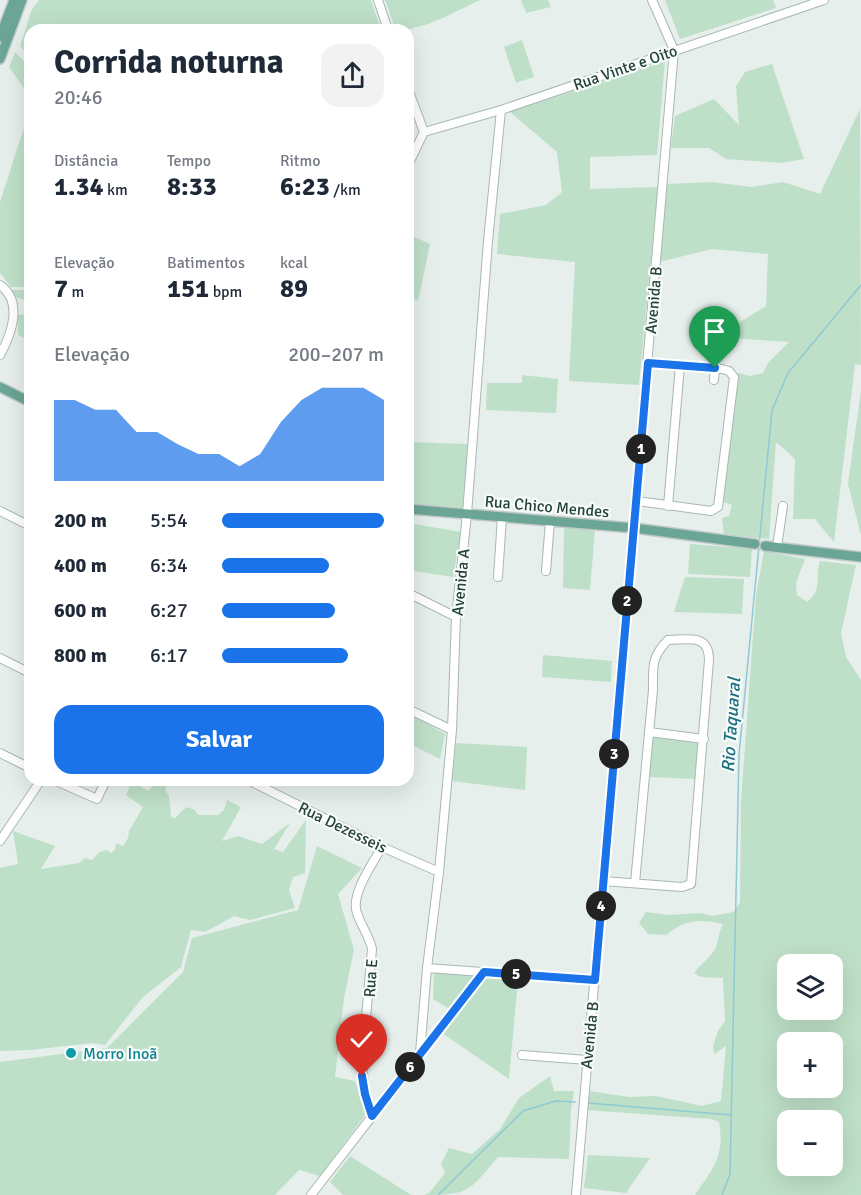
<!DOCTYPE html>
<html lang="pt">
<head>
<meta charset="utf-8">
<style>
  :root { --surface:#fff; --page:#f2f2f3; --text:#1f2937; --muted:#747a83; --accent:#1a73e8 }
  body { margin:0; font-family:Signika,sans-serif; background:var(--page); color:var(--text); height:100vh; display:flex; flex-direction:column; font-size:22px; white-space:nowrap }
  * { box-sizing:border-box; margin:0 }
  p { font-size:20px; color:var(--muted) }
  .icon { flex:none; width:33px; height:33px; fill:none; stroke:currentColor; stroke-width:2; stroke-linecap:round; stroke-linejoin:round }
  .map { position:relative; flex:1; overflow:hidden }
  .drawer { position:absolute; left:24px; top:24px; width:390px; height:762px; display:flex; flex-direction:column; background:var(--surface); border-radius:18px; box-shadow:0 6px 24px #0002 }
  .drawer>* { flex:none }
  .controls { position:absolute; left:777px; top:954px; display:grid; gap:12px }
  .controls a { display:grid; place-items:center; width:66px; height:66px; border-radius:12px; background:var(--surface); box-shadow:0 6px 24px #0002; font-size:30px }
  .pin { position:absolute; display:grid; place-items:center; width:51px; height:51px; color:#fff; margin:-62px -26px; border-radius:50% 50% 50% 0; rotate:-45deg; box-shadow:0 0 6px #0007 }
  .pin .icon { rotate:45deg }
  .km { position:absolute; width:30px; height:30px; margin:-15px; border-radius:50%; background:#222; color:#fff; font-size:16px; line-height:30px; text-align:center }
  .round { display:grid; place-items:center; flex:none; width:63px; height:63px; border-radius:18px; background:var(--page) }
  .summary { display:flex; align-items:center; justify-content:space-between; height:102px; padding:0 30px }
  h1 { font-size:33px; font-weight:700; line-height:45px }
  .stats { display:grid; grid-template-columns:repeat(3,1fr); gap:9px; height:102px; padding:6px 30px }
  .stats div { display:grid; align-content:center }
  .stats b { font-size:26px; font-weight:700 }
  .stats small { font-size:16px; font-weight:400 }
  .stats p { font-size:16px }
  .chart { height:168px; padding:12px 30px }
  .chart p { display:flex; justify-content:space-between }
  .chart svg { width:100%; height:108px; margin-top:6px; fill:var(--accent); opacity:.7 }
  .action { display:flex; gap:12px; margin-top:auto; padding:12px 30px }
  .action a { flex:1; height:69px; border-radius:18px; background:var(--accent); color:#fff; font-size:24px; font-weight:700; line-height:69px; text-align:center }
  ul { padding:0 30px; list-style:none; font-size:20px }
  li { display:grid; grid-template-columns:96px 72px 1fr; align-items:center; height:45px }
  li i { height:15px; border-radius:8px; background:var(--accent) }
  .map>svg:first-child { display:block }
</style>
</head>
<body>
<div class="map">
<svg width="861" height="1195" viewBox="0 0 861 1195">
  <rect width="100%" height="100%" fill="#e6efeb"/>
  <path fill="#bfe0c8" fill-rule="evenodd" d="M39,0H371L381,30H30V57L20,46L32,9Z
    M385,0H480C454,12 425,30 396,30Z
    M521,0H548L551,7L526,13Z
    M665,0H773L776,8L680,39Z
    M522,40L534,77L516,83L504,47Z
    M15,52L30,67V97L9,67Z
    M665,61L657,155L590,157V189L658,187L639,385L569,381L575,262L497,254L500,214L546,205L562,192L557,152L510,112Z
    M772,64L804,159L781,163L726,159L709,148H671L675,116L714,99L739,125L736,86L745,72Z
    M30,109V287H11L0,273V202Z
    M860,109L861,365L855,364L834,542L815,519H793L795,459L776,442L769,539L724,534L722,518L729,516L732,505L723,502L732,381L738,373L750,376L763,373L768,363L789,342L716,337L766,306L768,254L712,249L659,262L666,184L711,182L752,187L783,182L820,194Z
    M408,234L430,244L418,301L408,296Z
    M10,290H30V341L18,335V315L27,314V301L13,296Z
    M522,375L558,379L556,413L486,410L487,383H522Z
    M861,390V535L848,484Z
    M408,442L469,444L463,508L408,504Z
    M408,523L461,532L453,577L408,570Z
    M564,527L595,530L590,590L563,588Z
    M690,544L752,549L750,577L688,574Z
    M764,551L805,559L796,583L797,595L807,602C824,587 814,579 820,561L856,565L841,633L846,657L861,680V1195H695C713,1168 725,1157 719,1122L711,1119L585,1110L590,1091L629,1097L656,1096L702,1106L721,1101L726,1046L714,1054L713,1046L718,1031L725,1021L723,978L701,977L694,973C700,965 708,959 714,951C718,946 718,933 723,924C700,919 686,919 666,935L648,934L639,923L646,912L668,915L700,913L713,916L733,912L740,903L741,801L756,595ZM788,964H832V1010H788ZM788,1042H832V1088H788ZM788,1120H832V1166H788Z
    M685,577L744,579L742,614L674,612Z
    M543,655L612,661L611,682L542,677Z
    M408,713L445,734L440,759L408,743Z
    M652,737L698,743L695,779L649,777Z
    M455,743L527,747L525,790L452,781Z
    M158,780H168L165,791L169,795L171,817L175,818L186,807L195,810L198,815H218L224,810L227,800L241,807L222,841L238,836L262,844L290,823L274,849L283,852L306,820L305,873L293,877L289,890L295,908L250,920L234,916L205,932L191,930L181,967L143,997L105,1045L92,1043L30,1050L0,1051V868L18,864L13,831L55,846L41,869L79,863L85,858L92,860L100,852L107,850L111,853L115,850L116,843L123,846L128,838L129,831L143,807L126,795L130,786L134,783L148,791Z
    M317,846L362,868L338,894L354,950L344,998L335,1077L355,1081L366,1114L320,1176L299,1170L275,1195H0V1062L107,1048L183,972L192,938L298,910Z
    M434,971L479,974L451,1010L433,999Z
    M487,977L518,979L509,1079L442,1033Z
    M550,1076L554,1091H574L571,1110L569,1159L498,1157C469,1191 470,1195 424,1195L429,1193L445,1173L441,1164L449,1148L472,1154L500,1129L519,1098Z
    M588,1155L650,1158L626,1193L584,1188Z
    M350,1156L411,1195H343L330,1182Z"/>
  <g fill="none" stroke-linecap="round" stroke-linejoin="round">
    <path stroke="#8ec9d4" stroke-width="1.5" d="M588,1103L731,1115
      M438,1195L523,1111L556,1101L575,1102
      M722,1195L730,1174L739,755L772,410L788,373L861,285"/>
    <g stroke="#a8b8b2" stroke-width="10">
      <path id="minor" d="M378,0L388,30
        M408,89L424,132L408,165
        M424,132L501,110L824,0
        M0,285C24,302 11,335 0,355
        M714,380L715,368
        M637,501L711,511L718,507L734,377L729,371L722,369L648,363
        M668,506L680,365
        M0,511L30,526
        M777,547L783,506
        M546,571L550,521
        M498,577L502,517
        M408,593L456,617
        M0,658L30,673
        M408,709L452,730
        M649,732L704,739
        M0,753L30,768
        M54,780L97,799L106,780
        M248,780L382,847L439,872
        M0,841L41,780
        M603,881L682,887L691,884L709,660C709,633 688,640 668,640C651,657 653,667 653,690L635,883
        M427,968L595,980
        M420,1053L427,968L439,872L452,730L456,617L467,514L488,241L501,110
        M522,1055L587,1060
        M372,1116L365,1094L362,1063L372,949C369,935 361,926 357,913C350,895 373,863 382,847
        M311,1195L484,972
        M576,1195L674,50L652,0"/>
    </g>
    <g stroke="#c2cac8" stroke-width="12">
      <path id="major" d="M0,37L14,0
        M0,59L22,0
        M0,387L30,402
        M408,509L634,528L755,544
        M765,546L861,557"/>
    </g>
    <use href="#minor" stroke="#fff" stroke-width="8"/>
    <use href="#major" stroke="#6aa596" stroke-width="9"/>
  </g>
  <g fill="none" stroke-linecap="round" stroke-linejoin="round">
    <g stroke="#fff" stroke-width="12">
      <path id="route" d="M362,1076L365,1094L372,1116L484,972L595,980L648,363L715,368"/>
    </g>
    <use href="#route" stroke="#1a73e8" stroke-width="8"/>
  </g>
  <circle fill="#0f9aa8" stroke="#f7fbf9" stroke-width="2" cx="71" cy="1053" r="6"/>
  <g text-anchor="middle" stroke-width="4.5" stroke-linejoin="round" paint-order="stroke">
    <g font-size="16" fill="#24423a" stroke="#f7fbf9">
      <text transform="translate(625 67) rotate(-19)" y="6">Rua Vinte e Oito</text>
      <text transform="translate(653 300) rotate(-85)" y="6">Avenida B</text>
      <text transform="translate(547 506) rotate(5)" y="6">Rua Chico Mendes</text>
      <text transform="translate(460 582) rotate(-84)" y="6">Avenida A</text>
      <text transform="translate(343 827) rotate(26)" y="6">Rua Dezesseis</text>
      <text transform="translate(370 978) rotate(-86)" y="6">Rua E</text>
      <text transform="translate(589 1035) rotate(-84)" y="6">Avenida B</text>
    </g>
    <g font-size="16" fill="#0d838f" stroke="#f7fbf9" text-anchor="start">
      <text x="83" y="1059">Morro Inoã</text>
    </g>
    <g font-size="18" font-style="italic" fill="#1c6f80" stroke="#f7fbf9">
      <text transform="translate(731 725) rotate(-86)" y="6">Rio Taquaral</text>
    </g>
  </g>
</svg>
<div class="controls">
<a><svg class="icon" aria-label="layers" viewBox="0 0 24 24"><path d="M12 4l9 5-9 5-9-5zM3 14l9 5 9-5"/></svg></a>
<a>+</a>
<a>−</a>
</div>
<div class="pin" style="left:715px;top:368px;background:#1e9e55"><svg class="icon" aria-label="arrive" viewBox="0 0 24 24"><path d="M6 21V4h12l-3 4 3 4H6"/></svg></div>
<div class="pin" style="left:362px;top:1076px;background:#d93025"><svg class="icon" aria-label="check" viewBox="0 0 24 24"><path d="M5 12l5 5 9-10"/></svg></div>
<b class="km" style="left:641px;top:449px">1</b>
<b class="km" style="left:627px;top:601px">2</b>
<b class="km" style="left:614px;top:754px">3</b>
<b class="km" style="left:601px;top:906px">4</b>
<b class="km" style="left:516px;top:974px">5</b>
<b class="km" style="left:410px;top:1067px">6</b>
<section class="drawer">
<div class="summary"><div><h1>Corrida noturna</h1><p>20:46</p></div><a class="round"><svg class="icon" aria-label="share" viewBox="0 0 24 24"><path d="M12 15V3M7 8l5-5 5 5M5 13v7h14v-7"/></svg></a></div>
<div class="stats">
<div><p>Distância</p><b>1.34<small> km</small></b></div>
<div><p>Tempo</p><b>8:33</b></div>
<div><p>Ritmo</p><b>6:23<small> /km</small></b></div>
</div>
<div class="stats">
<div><p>Elevação</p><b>7<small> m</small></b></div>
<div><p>Batimentos</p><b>151<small> bpm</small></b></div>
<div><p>kcal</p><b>89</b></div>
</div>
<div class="chart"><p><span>Elevação</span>200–207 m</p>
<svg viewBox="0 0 160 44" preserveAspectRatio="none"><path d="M0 44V11L10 11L20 15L30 15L40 24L50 24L60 29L70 33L80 33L90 38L100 33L110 20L120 11L130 6L140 6L150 6L160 11V44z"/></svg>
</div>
<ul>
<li><b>200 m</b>5:54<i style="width:100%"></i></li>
<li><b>400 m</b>6:34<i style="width:66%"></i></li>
<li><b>600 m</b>6:27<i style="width:70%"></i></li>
<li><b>800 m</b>6:17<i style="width:78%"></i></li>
</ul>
<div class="action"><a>Salvar</a></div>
</section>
</div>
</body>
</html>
